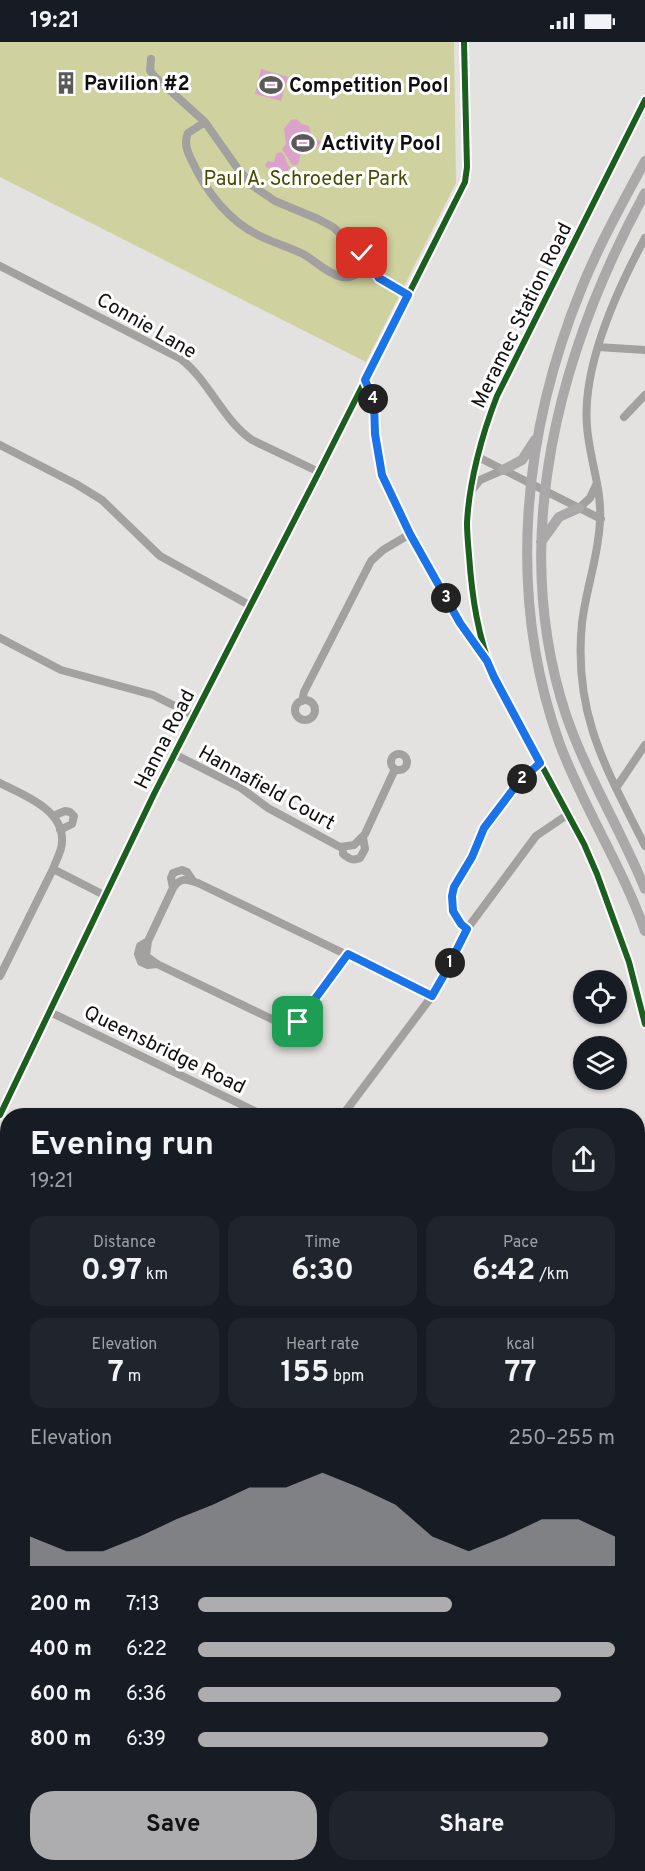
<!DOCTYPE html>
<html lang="en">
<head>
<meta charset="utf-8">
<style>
  :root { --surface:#171b24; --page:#20242c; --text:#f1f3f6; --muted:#9ea1a6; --accent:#adadaf }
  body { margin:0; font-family:Overpass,sans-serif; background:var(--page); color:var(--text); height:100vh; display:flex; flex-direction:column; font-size:22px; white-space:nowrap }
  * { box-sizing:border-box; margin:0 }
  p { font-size:20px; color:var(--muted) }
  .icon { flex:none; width:33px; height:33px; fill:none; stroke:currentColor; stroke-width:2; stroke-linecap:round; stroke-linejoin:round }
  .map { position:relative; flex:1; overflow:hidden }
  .drawer { position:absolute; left:0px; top:1066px; width:645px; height:764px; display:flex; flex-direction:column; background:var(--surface); border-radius:24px 24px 0 0; box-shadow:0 2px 4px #0004 }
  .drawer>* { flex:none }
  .fabs { position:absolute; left:573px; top:928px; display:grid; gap:12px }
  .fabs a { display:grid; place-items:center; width:54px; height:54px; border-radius:50%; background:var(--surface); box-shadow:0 2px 4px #0004; font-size:30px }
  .pin { position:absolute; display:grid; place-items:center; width:51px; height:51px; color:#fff; margin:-26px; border-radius:12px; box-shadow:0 3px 9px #0006 }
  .km { position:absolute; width:30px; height:30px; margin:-15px; border-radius:50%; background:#222; color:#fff; font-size:16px; line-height:30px; text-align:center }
  .round { display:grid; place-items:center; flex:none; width:63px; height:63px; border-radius:24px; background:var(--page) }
  .headline { display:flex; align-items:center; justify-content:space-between; height:102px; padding:0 30px }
  h1 { font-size:33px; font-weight:700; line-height:45px }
  .metrics { display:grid; grid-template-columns:repeat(3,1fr); gap:9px; height:102px; padding:6px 30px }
  .metrics div { display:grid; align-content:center; border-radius:15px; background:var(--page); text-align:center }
  .metrics b { font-size:30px; font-weight:700 }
  .metrics small { font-size:16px; font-weight:400 }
  .metrics p { font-size:16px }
  .chart { height:168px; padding:12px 30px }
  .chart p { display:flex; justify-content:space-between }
  .chart svg { width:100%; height:108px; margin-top:6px; fill:var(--accent); opacity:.7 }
  .button { display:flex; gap:12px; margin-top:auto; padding:12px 30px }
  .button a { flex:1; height:69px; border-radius:24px; background:var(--accent); color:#111; font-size:24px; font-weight:700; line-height:69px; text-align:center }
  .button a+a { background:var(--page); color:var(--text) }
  ul { padding:0 30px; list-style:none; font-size:20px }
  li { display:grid; grid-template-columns:96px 72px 1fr; align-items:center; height:45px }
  li i { height:15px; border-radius:8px; background:var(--accent) }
  .status { display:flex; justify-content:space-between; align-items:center; height:42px; padding:0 30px; background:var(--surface); direction:ltr }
  .status svg { height:16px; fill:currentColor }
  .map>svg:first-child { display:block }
</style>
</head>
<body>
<div class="status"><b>19:21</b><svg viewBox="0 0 49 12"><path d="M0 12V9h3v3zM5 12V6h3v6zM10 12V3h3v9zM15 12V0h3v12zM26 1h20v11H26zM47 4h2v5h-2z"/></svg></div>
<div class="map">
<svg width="645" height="1829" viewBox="0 0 645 1829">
  <rect width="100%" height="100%" fill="#e4e2e0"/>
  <path fill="#cfd19f" d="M0,0H454L456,141L366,320L0,135Z"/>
  <path fill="#daa2ca" d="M261,27L288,35L281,59L255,52Z
    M296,77L302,82L309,84L311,93L321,100L314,108L308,102L301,111L298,122L293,124L282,107L286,102L284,87L291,78Z
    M281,110C287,114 285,122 291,126L288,128L285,135L279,138L274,134V125L267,126L265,123L268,119L274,120L276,112Z"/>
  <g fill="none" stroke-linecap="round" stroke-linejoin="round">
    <path stroke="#daa2ca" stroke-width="2" d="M0,1212H8"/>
    <path stroke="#a2a1a0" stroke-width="8" d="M151,17L150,28L154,34L205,80L238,127L253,144L275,159L318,177L333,185L361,211L379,236L408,253
      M645,58L497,354C482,392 469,440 467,481C467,491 468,502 469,513C472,556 478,595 494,635L584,802L597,832L629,920L645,982
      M205,80L188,91C183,101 188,112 193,121C207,151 230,180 260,194C274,201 289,205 303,212C316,219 327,232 342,235C354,237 362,229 370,223
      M645,196C617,248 582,324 587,384C589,416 602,446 600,478C599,513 586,546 582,581C573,672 606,726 645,804
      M0,224L181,317C210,340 222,377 252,398L319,430
      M598,305L645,308
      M365,338C381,366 372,401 382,432C387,446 395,459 401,473C424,521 451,568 481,611
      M624,375L645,353
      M0,403L76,442L102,458L160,514L251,564
      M478,415L601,477
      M472,448L480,438L503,428
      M579,466L590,456L597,441
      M0,596L61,628L153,653L195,674
      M295 668a10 10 0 1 1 20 0a10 10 0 1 1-20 0Z
      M302,659L304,650L371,519L383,508L410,492
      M391 720a8 8 0 1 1 16 0a8 8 0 1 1-16 0Z
      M176,713L241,746L268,766L340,805L354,803L365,792L395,727
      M0,741C23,753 64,767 62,800C62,809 56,818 53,827L106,854
      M616,746L645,703
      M53,774L65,769L70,770L74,774L72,782L60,788
      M343,805V812C349,817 353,819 360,816L365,807L363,795
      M173,846L171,836L173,831L182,828L187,830L193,839
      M467,887L461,882L453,869L452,854L454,845L472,815L484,786L518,741L540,721
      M148,899L140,904L138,912L141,920L148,923L157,922
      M348,912L298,980L292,984L282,982L157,922L146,914L148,899L173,846C181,835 186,837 198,841L432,954
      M0,934L53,827
      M50,970L265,1074
      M0,1073L154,752L319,430L465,140L467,125L464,0
      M342,1074L432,954L444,934L467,887L536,794L567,773
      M638,1112L645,1110
      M0,1289L8,1292
      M0,1414L8,1411
      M0,1432L8,1435
      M0,1542L8,1546
      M0,1601L8,1588
      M638,1643L641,1663L645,1673
      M638,1691L645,1685
      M638,1783L642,1800L641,1829
      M320,1822L333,1829
      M552,1822L565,1829
      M18,1829L21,1822
      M126,1829L129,1822
      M257,1829L264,1822"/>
    <path stroke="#aaa8a8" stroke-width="10" d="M645,119C623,160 600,201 582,245C523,389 506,551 559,700C583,765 622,824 645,889
      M645,151C559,309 508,497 566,673C587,734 621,788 645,847
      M503,428L522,418L535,398
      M541,500L559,475L579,466"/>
    <g stroke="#fff" stroke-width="10">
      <path id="cycleway" d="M645,58L497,354C482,392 469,440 467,481C467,491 468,502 469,513C472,556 478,595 494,635L584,802L597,832L629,920L645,982
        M0,1073L154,752L319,430L465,140L467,125L464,0"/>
    </g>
    <use href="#cycleway" stroke="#1b5e20" stroke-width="6"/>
  </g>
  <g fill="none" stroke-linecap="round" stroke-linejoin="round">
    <g stroke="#fff" stroke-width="12">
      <path id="route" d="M298,980L348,912L432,954L444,933L467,887L461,882L453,869L452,854L454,845L472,815L484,786L518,741L540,721L494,635L487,619L460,581L410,492L382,433L375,392L374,359L365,338L408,253L379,236L362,211"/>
    </g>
    <use href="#route" stroke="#1a73e8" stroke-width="8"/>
  </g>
  <defs>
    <g id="building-bare" transform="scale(1.8)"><path d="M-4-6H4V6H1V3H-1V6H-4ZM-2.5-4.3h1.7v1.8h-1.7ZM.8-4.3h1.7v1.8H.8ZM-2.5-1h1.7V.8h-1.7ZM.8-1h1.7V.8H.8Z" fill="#5a5858" stroke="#fff" stroke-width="2.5" paint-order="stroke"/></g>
    <g id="stadium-bare" transform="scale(1.8)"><path d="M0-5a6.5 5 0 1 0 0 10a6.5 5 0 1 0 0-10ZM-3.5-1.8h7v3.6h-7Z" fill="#5a5858" stroke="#fff" stroke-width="2.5" paint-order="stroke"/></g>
  </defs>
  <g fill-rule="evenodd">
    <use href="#building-bare" x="66" y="41"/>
    <use href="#stadium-bare" x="271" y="43"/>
    <use href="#stadium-bare" x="303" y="101"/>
  </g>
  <g text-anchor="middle" stroke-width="6" stroke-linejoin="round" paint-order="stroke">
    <g font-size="20" font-weight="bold" fill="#100e0e" stroke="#fff" text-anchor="start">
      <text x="84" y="48">Pavilion #2</text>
      <text x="289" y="50">Competition Pool</text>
      <text x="321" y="108">Activity Pool</text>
    </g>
    <g font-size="20" fill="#494c00" stroke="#fff">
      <text x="306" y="143">Paul A. Schroeder Park</text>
    </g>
    <g font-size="20" fill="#100e0e" stroke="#fff">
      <text transform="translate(521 273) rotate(-64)" y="7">Meramec Station Road</text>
      <text transform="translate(147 283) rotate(30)" y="7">Connie Lane</text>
      <text transform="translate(164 697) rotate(-63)" y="7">Hanna Road</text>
      <text transform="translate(267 745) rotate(29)" y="7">Hannafield Court</text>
      <text transform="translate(165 1007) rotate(26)" y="7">Queensbridge Road</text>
    </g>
  </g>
</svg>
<div class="fabs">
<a><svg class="icon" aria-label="locate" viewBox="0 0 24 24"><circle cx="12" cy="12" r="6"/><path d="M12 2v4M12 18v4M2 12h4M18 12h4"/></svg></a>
<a><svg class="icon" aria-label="layers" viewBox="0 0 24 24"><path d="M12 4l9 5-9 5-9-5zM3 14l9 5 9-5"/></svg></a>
</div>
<div class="pin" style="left:298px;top:980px;background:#1e9e55"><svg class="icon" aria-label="arrive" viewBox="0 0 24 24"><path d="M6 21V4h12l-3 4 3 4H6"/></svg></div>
<div class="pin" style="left:362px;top:211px;background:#d93025"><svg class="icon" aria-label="check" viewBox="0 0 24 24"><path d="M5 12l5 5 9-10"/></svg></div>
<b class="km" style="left:450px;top:921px">1</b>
<b class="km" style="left:522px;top:737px">2</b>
<b class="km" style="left:446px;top:556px">3</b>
<b class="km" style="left:373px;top:357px">4</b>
<section class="drawer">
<div class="headline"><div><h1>Evening run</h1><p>19:21</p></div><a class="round"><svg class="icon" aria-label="share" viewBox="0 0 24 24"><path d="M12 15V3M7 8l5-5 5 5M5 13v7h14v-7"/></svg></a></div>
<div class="metrics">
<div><p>Distance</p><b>0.97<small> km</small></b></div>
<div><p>Time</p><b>6:30</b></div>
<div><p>Pace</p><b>6:42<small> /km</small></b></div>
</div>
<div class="metrics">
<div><p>Elevation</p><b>7<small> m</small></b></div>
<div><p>Heart rate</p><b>155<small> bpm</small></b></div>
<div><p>kcal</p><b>77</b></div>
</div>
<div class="chart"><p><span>Elevation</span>250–255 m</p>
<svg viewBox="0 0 160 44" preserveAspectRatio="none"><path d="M0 44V32L10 38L20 38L30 32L40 25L50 19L60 12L70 12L80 6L90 12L100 19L110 32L120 38L130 32L140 25L150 25L160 32V44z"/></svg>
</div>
<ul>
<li><b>200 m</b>7:13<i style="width:61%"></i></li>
<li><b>400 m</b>6:22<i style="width:100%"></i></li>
<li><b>600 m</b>6:36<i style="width:87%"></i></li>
<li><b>800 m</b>6:39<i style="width:84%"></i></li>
</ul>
<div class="button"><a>Save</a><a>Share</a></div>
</section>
</div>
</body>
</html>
